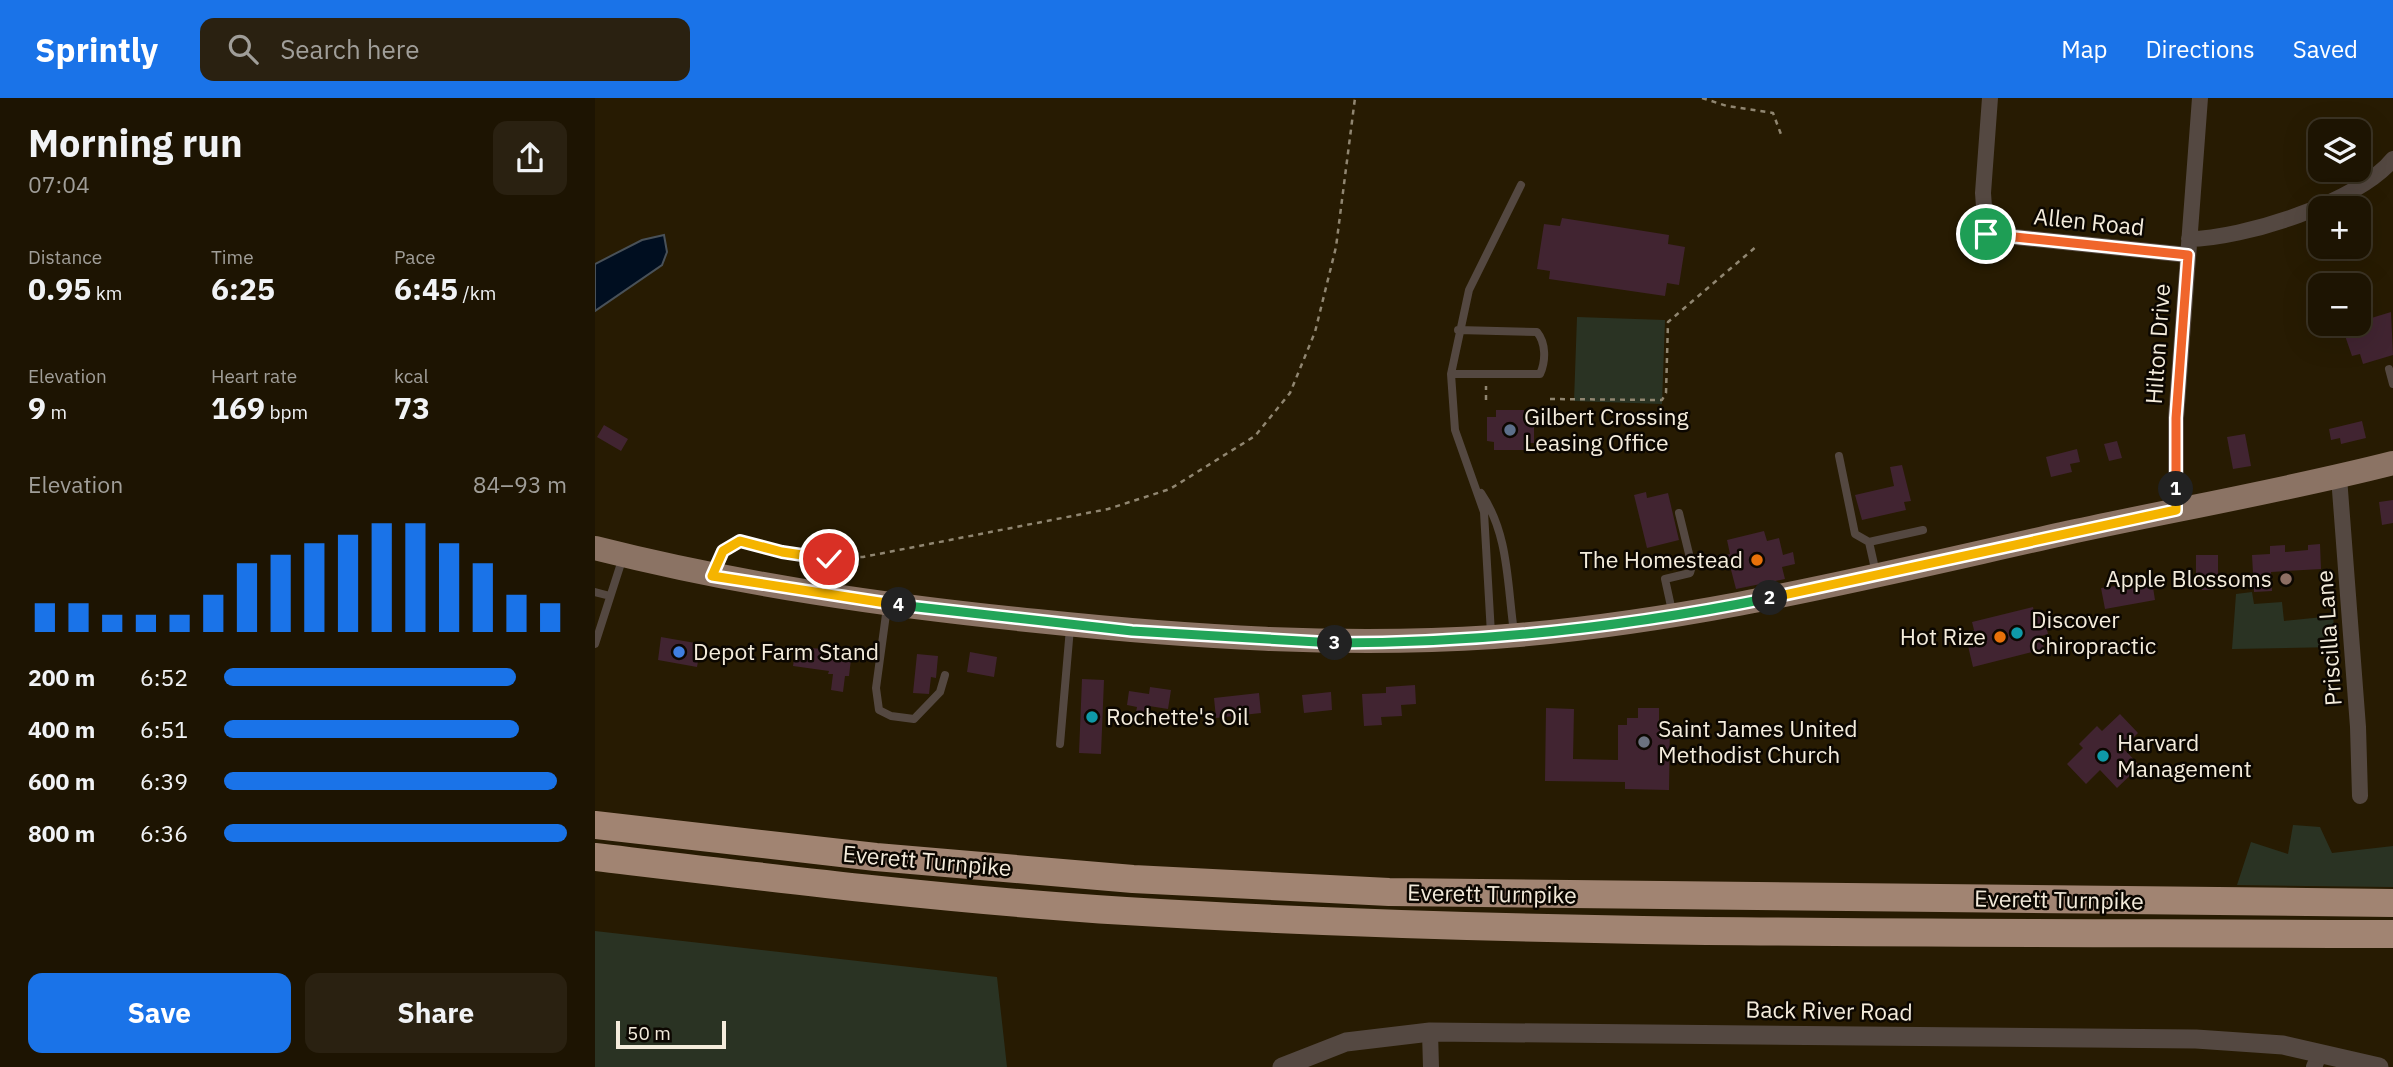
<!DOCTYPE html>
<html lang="en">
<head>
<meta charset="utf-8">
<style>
  :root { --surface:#1d1402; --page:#2a2111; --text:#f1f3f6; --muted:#a09e99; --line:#3b3324; --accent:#1a73e8 }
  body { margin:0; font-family:"IBM Plex Sans",sans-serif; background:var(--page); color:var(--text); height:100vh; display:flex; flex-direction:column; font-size:26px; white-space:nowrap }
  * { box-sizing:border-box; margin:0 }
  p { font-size:23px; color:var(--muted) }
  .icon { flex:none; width:38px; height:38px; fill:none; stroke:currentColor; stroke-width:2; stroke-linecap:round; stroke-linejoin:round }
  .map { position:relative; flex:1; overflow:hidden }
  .panel { display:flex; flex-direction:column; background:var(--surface); width:595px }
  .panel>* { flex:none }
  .controls { position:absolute; left:1713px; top:21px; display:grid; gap:14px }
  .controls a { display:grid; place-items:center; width:63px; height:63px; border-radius:14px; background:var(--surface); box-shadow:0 7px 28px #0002,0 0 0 2px var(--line); font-size:35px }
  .scale { position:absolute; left:21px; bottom:18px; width:110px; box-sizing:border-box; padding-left:7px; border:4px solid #f4ecdc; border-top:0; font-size:19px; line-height:24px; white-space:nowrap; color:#f4ecdc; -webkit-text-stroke:5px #0c0701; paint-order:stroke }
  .pin { position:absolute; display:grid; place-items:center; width:60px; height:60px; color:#fff; margin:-30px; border:4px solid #fff; border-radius:50%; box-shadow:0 2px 7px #0007 }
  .km { position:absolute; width:35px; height:35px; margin:-18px; border-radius:50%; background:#222; color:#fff; font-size:19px; line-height:35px; text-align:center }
  .round { display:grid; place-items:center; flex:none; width:74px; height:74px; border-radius:14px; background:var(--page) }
  .head { display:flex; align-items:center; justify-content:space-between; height:119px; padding:0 28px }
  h1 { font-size:38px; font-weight:700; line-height:52px }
  .figures { display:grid; grid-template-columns:repeat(3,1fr); gap:10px; height:119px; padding:7px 28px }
  .figures div { display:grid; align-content:center }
  .figures b { font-size:30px; font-weight:700 }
  .figures small { font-size:19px; font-weight:400 }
  .figures p { font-size:19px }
  .chart { height:196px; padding:14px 28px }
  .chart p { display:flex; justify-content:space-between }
  .chart svg { width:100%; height:126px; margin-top:7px; stroke:var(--accent); stroke-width:6 }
  .cta { display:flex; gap:14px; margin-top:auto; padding:14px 28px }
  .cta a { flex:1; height:80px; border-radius:14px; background:var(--accent); color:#fff; font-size:28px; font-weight:700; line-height:80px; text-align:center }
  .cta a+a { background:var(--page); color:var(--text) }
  ul { padding:0 28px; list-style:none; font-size:23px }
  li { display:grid; grid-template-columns:112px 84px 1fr; align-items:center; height:52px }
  li i { height:18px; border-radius:9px; background:var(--accent) }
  header { display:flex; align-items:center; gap:42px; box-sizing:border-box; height:98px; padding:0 35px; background:var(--accent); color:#fff }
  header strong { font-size:33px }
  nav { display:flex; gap:38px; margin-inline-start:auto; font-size:24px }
  .search { width:490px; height:63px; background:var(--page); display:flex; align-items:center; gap:18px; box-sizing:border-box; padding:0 24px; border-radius:14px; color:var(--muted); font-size:26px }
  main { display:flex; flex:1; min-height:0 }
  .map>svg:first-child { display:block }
</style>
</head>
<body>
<header>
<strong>Sprintly</strong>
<div class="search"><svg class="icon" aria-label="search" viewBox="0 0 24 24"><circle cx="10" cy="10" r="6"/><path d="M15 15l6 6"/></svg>Search here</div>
<nav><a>Map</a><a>Directions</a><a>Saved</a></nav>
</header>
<main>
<section class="panel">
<div class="head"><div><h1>Morning run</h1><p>07:04</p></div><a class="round"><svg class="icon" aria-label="share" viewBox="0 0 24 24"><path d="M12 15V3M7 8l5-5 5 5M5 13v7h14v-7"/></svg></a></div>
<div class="figures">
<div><p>Distance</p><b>0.95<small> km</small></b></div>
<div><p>Time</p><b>6:25</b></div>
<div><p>Pace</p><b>6:45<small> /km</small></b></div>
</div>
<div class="figures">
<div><p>Elevation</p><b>9<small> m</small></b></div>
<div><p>Heart rate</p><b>169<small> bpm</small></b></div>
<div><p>kcal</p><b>73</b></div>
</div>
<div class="chart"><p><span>Elevation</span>84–93 m</p>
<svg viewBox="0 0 160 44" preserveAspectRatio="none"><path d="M5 44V34M15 44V34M25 44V38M35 44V38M45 44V38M55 44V31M65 44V20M75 44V17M85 44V13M95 44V10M105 44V6M115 44V6M125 44V13M135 44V20M145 44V31M155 44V34"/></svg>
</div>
<ul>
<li><b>200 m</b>6:52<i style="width:85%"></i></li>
<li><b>400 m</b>6:51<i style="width:86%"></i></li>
<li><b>600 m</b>6:39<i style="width:97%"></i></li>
<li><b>800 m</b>6:36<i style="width:100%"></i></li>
</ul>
<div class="cta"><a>Save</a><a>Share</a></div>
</section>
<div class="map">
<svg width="1798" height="969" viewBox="0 0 1798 969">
  <rect width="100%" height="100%" fill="#271b02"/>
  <path fill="#2a3323" d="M982,219L1070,222L1067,306L979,303Z
    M1657,494L1659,506L1687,504L1689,523L1738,518L1741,549L1637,551L1641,496Z
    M1698,727L1725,729L1737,755L1798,748V789L1642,787L1656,744L1693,756Z
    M0,833L402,879L412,969H0Z"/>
  <path fill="#000e20" stroke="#495158" stroke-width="2" d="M69,137L72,154L67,167L0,213V166L47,142Z"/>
  <path fill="#412431" d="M967,120L1074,137L1073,146L1090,149L1084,187L1072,185L1070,198L954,181L955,173L942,171L949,126L965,128Z
    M1796,214L1798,257L1768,266L1765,256L1757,258L1747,229Z
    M901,312H929V320L939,321V345H933V352H899V344L892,343V319H901Z
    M1767,323L1771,340L1746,346L1745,340L1736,342L1734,331Z
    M9,327L33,341L26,353L2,339Z
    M1650,336L1656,368L1638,371L1632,339Z
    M1522,343L1527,360L1514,363L1509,346Z
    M1482,351L1485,364L1475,366L1477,374L1456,379L1451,359Z
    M1307,367L1316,403L1309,404L1311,412L1267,422L1260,397L1299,388L1295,369Z
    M1051,394L1052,400L1073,395L1084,442L1052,450L1039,397Z
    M1798,402V425L1787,427L1784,404Z
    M1169,433L1172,443L1184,440L1188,457L1198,454L1200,466L1187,469L1190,481L1141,491L1135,468L1125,470L1123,459L1135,456L1132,442Z
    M1725,446L1726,471L1676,474L1677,493L1659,494L1657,457L1675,456V448L1690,447V454L1713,452V447Z
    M1601,457H1623V482H1618V492H1607V482H1601Z
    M1557,483L1560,502L1510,511L1506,490Z
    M1438,509L1439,514L1447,512L1453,536L1446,538L1449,551L1378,569L1370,535L1379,532L1377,524Z
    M66,539L106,546L102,569L63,562Z
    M201,549L257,553L254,578H250L248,594L236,592L238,576H233L234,573L198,568Z
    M375,554L402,559L399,579L372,574Z
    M322,556L343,558L341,580L336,579L334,596L318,595Z
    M487,581L509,582L506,656L484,655Z
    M820,587L821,606L806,607L807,618L786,619L787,627L769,628L767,596L791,595V589Z
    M555,589L576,592L573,611L554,608L553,616L541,614L542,609L532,607L534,593L554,596Z
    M736,594L737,612L709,615L707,597Z
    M664,595L666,615L621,620L619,600Z
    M951,610L979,611L978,661L1023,662V627H1032V620H1043V610H1064V625H1075L1074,692L1030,691V684L950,683Z
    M1525,616L1543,635L1528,650L1545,668L1522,690L1505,672L1491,686L1472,666L1488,650L1484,646L1502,628L1507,633Z"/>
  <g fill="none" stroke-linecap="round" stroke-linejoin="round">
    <path stroke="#908671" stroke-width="2.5" stroke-dasharray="5 5" stroke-linecap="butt" d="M1107,0L1132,8L1178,15L1187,39
      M955,301L1067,302L1071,295L1073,224L1163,147
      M891,302V288
      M124,460L134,448L145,443L217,460L268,459L513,411L575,391L660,338L695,295L720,234L741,149L760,0"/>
    <path stroke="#544841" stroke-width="8" d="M1794,271L1798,286
      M856,276H945C951,263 951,245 942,234L863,232
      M1244,358L1260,436L1274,444
      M886,395C914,436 912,486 919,534
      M1281,475L1274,444L1328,432
      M0,494L15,498
      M292,509L281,590L284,612L296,618L319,621L345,594L350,577
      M1077,513L1070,481L1095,475L1097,468L1084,415
      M896,536L889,414L860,332L856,276L874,192L926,87
      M0,546L28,459
      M465,646L475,530"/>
    <path stroke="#544841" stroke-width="16" d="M1395,0L1388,95L1391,136L1593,157
      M1594,141C1647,141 1764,104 1798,61
      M1744,379L1763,629L1765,698
      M1581,412V320L1605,0
      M835,934L836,969
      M1719,969L1725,955"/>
    <path stroke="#544841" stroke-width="19" d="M687,969L751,944L835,934L1601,941L1688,947L1784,969"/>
    <path stroke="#8b7364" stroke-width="24" d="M0,450C146,487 293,508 442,523C595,539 746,549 899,539C1092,525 1278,478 1467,436C1577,412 1688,393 1798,365"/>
    <path stroke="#a18472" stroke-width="28" d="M0,727L281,759L538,781L794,794L1798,805
      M0,759C176,780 354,802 531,813C953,839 1376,834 1798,836"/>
  </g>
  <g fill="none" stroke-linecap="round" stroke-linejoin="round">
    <g stroke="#fff" stroke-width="14">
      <path id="split-1" d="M1391,136L1593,157L1581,320V391"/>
    </g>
    <g stroke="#fff" stroke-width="14">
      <path id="split-2" d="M1175,500L1581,412V391"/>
    </g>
    <g stroke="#fff" stroke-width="14">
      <path id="split-3" d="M740,545C886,545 1031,529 1175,500"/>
    </g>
    <g stroke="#fff" stroke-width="14">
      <path id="split-4" d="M304,507L537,533L740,545"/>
    </g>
    <g stroke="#fff" stroke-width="14">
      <path id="split-5" d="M234,461L187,454L145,443L128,453L117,478L304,507"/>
    </g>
    <use href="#split-1" stroke="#f0652b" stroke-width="9"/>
    <use href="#split-2" stroke="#f5b400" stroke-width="9"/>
    <use href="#split-3" stroke="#22a559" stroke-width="9"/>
    <use href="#split-4" stroke="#22a559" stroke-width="9"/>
    <use href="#split-5" stroke="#f5b400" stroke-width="9"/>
  </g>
  <circle fill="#5c6f8a" stroke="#0c0701" stroke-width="2.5" cx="915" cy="332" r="7"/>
  <g fill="#e8710a" stroke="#0c0701" stroke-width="2.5">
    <circle cx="1162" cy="462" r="7"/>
    <circle cx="1405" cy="539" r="7"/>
  </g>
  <circle fill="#8d6e63" stroke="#0c0701" stroke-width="2.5" cx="1691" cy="481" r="7"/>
  <g fill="#0f9aa8" stroke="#0c0701" stroke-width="2.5">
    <circle cx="1422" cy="535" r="7"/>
    <circle cx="497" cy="619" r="7"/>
    <circle cx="1508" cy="658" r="7"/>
  </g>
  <circle fill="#3f7fe0" stroke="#0c0701" stroke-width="2.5" cx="84" cy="554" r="7"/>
  <circle fill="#6b7280" stroke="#0c0701" stroke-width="2.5" cx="1049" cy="644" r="7"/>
  <g text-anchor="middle" stroke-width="5" stroke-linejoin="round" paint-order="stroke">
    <g font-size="23" fill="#f4ecdc" stroke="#0c0701">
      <text transform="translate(1494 124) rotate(6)" y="8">Allen Road</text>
      <text transform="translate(1563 246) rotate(-86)" y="8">Hilton Drive</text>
      <text transform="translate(1734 540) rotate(-94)" y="8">Priscilla Lane</text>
      <text transform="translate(332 763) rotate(5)" y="8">Everett Turnpike</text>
      <text transform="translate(897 796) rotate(1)" y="8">Everett Turnpike</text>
      <text transform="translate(1464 802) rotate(1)" y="8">Everett Turnpike</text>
      <text transform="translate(1234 913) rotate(1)" y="8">Back River Road</text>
    </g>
    <g font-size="23" fill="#f4ecdc" stroke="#0c0701" text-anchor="start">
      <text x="929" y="327">Gilbert Crossing<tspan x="929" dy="26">Leasing Office</tspan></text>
      <text x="1148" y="470" text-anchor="end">The Homestead</text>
      <text x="1677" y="489" text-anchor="end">Apple Blossoms</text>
      <text x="1436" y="530">Discover<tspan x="1436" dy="26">Chiropractic</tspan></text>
      <text x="1391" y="547" text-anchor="end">Hot Rize</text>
      <text x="98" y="562">Depot Farm Stand</text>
      <text x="511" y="627">Rochette's Oil</text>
      <text x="1063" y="639">Saint James United<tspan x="1063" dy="26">Methodist Church</tspan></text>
      <text x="1522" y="653">Harvard<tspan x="1522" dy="26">Management</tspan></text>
    </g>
  </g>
</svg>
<div class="controls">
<a><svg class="icon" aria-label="layers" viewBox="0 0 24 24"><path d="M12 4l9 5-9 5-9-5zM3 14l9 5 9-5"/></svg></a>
<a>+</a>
<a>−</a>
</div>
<div class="scale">50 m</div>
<div class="pin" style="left:1391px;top:136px;background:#1e9e55"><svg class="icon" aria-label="arrive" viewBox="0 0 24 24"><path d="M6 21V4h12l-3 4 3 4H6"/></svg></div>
<div class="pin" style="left:234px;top:461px;background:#d93025"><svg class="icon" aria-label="check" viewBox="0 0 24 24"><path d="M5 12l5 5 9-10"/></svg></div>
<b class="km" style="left:1581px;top:391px">1</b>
<b class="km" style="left:1175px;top:500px">2</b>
<b class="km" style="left:740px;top:545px">3</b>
<b class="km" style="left:304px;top:507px">4</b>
</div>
</main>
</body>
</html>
